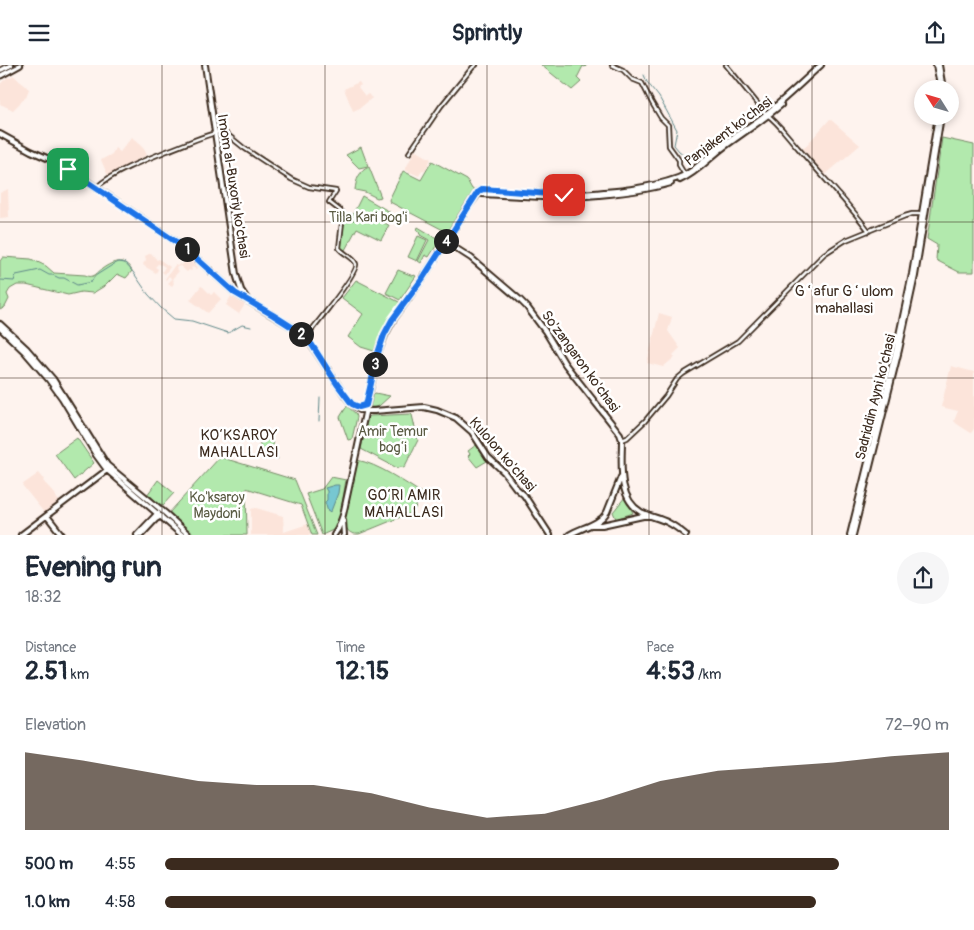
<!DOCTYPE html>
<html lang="en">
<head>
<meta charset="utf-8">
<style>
  :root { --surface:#fff; --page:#f6f6f7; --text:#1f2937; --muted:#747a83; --accent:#3b2a1e }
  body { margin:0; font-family:Pangolin,sans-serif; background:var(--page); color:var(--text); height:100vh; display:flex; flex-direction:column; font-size:19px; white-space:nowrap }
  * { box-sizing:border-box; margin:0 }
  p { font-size:16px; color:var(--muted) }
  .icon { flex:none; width:28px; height:28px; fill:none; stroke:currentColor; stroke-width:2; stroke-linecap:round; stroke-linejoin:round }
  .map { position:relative; height:470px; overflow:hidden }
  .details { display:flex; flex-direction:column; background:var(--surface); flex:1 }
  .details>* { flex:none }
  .needle { width:32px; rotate:307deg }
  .fabs { position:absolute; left:914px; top:15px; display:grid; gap:10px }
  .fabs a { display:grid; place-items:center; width:45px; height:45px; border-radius:50%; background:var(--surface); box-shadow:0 2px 8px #0003; font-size:25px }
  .pin { position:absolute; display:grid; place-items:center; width:42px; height:42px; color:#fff; margin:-21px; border-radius:10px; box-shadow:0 2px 8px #0006 }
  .km { position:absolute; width:25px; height:25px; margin:-12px; border-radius:50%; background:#222; color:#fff; font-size:14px; line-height:25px; text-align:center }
  .round { display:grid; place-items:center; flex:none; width:52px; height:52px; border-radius:26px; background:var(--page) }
  .head { display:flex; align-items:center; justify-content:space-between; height:85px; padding:0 25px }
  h1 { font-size:28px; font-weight:800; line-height:38px }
  .metrics { display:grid; grid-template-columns:repeat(3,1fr); gap:8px; height:85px; padding:5px 25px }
  .metrics div { display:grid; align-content:center }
  .metrics b { font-size:25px; font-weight:800 }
  .metrics small { font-size:14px; font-weight:400 }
  .metrics p { font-size:14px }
  .chart { height:140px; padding:10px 25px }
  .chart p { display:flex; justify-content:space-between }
  .chart svg { width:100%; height:90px; margin-top:5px; fill:var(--accent); opacity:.7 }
  ul { padding:0 25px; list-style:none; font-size:16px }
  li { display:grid; grid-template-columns:80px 60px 1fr; align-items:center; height:38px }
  li i { height:12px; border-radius:6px; background:var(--accent) }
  header { display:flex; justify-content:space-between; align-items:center; height:65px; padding:0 25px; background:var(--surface); font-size:22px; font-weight:800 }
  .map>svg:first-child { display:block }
</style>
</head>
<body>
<header><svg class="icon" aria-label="menu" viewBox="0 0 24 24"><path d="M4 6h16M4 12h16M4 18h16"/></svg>Sprintly<svg class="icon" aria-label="share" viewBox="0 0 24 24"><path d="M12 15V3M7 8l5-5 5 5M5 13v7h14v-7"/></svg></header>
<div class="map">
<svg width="974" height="470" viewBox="0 0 974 470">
  <rect width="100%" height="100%" fill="#fef3ee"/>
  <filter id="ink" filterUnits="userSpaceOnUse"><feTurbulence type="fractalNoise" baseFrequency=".02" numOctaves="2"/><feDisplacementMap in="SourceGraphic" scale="10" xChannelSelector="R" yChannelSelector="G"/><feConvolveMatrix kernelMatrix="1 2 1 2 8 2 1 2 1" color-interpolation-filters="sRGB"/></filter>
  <g filter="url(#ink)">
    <path fill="#fce4da" d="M13,10L29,24L26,32L13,45L0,39V19L8,12L10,13Z
      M359,17L361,20L358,22L365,31L368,29L372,33L360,43L353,46L344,24Z
      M830,54L860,80L825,110L803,84Z
      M132,72L144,84L147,90L108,111L101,95L112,89L115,83L120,87Z
      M415,85L431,94L425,106L422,105L419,111L405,105Z
      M8,124L9,152L0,153V128Z
      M151,188L157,195L159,194L170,202L165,209L162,207L165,202L162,200L158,199L155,202L158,204L156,208L144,201L143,199L146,195L145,191Z
      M188,193L193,198L191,200L194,198L198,202L196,204L193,202L191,203L192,205L191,206L189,205L187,207L180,201L177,202L176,204L179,206L172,214L174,215L173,217L174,218L172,221L168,218L171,215H172L170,212L169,211L166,215L165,214L175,200L177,201L180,199L182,200Z
      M201,221L203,222L211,230L214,227L221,234L208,248L190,235Z
      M231,231L245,239L239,249L226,240Z
      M659,248L672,252L668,266L680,283L673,290L675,292L663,302L647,298Z
      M951,301L974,307V364L971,368L957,359L954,356L958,346L941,342Z
      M39,408L44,414L43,416L55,429L57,434L61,437L45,449L22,420Z
      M256,443L283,451L284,467L308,459L311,470H251V444Z"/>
    <path fill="#b2e9ad" stroke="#768a66" d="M541,0H587L585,2L583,1L577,13L581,17L572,25Z
      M942,73L974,80V207H959L936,195L937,180L927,174Z
      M361,82L368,101L359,103L346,90Z
      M432,96L467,115L472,124L474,125L448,165L445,166L390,137L389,135L403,106L421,115Z
      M369,102L381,132L377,133L365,127L355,125C356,115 359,106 369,102Z
      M362,131L390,147L384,150L383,153L384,158L389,160L381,175L357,163L345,185L340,183L342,160L345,156L349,157Z
      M418,162L440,175L429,192L425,190L421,198L418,196L429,175L420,170L421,167L417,165Z
      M418,171L427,175L417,196L408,192Z
      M3,192L31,194L46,201L54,208L85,210C88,211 89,212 93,211C96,210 99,206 102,204C113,196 125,192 132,206L126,213L117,209L106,220L93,228L81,227L68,230L26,220H17L10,224L7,229L9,234L5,242L0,245V196Z
      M398,205L413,211L414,210L416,211L400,235L386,228Z
      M356,215L401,238L384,263L374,286L361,282L348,272L363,249L342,233Z
      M375,328L390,331L379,341L369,343L373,330Z
      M347,341L356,349L357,352L352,374L348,375L340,352Z
      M411,349L412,350L418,375L404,403L401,402L397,403L361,384L368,352L371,351Z
      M77,373L94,398L74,415L55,389Z
      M262,373L272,376L278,394L257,387Z
      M476,380L487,396L477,402L468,391L470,389L468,386Z
      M220,392L295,415L317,470H312L301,440L246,423L247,470H195L168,449Z
      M357,395C378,399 404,417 423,429L413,447L359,469C349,470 345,464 345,455Z
      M331,412L346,415L340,451L333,465L322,470L306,429L322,424Z
      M158,415L174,428L163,440L157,438L150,430H147Z
      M625,432L633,448L616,454L613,447Z"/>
    <path fill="#77c7d1" stroke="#5f8889" d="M335,420H339L338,428L331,446L328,447L325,437L327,435V426L325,423Z"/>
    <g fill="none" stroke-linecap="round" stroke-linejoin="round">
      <path stroke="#5f8889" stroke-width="1" d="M644,10L647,17L659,32L677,65L674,80L679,86L692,96
        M1,215L14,216L16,210L40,205L49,210H53L59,213H64L77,220L91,217L95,211L114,199L119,197L125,198L133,207L148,229L161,243L174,254L192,256L228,268L242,260L251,262
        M319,356L320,333
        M474,374V375
        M476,377L487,393"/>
      <g stroke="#3b2a1e" stroke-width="6">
        <path id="minor" d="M612,0L623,5L632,14L642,18L652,38L661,53L668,60L669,81L679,95V100L685,110
          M726,0L766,49C778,57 788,72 798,83C822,111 847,137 869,166
          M409,88L441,41L473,2L476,0
          M97,122C113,107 147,94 167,86C186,79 204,70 223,66L244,83L291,114L309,122L336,126L329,137L342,147L343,149L339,183C343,189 354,192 356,199C359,207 313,263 305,273
          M622,375L627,373L645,356L666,331L677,314L683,309L738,276L824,189L846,175L905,151L912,149H922"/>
      </g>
      <g stroke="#3b2a1e" stroke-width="8">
        <path id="major" d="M205,0L236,209L241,225L247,234
          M936,0L941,24
          M939,0L943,24
          M0,6L11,0
          M0,11L20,0
          M0,69L31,86L56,97L75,108L185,183L235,228L292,262L310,278L346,332L352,339L360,345L374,346L424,342L437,345L456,353L472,367L488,392L504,407L516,423L524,430L550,470
          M680,115C698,107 709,93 724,82C743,68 763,55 781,40
          M478,127L482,129L543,132
          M555,133C565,133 576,132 586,131C615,129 644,126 671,118
          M446,177L471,193L519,234L527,242L545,266L565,299L620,369L622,375C622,398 617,433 641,447C649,451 658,453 667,457C673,460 680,465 686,470
          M0,259L27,284L53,314L107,400L165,448L189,470
          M0,263L24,286L49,315L62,333L96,390L107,405L182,470
          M47,451L62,470
          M343,455L344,470
          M592,460H602L643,451H649
          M21,470L107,405
          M137,470L158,448
          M141,470L156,454L161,451
          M334,470L338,464L343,450L378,288L385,270L393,255L423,213L468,142L481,125L556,130H565C602,127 642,126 678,113C695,107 706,92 720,82C733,71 748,63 761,53C782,37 801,18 821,0
          M569,470C582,462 599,460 607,447L621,412
          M850,470L896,284L912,209L938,51
          M853,470L899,285L915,211L941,51"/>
      </g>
      <use href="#minor" stroke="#fff" stroke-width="2.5"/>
      <use href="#major" stroke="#fff" stroke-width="4"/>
      <path stroke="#3b2a1e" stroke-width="1" d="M0,8L17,0"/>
    </g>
  </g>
  <g fill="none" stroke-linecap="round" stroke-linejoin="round" filter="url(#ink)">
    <g stroke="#fff" stroke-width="10">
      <path id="route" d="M68,104L185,183L235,228L273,250L295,264L312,280L337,319L352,339L359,342L366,340L378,288L384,270L392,255L423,213L478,127L481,125L483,124L564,130"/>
    </g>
    <use href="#route" stroke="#1a73e8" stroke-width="6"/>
  </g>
  <path fill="none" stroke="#3b2a1e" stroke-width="1" stroke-opacity="0.55" d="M162,0V470M325,0V470M487,0V470M649,0V470M812,0V470M0,157H974M0,313H974"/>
  <g text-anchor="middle" stroke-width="5" stroke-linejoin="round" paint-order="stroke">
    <g font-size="14" fill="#3b2a1e" stroke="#fff">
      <text transform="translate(728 66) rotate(-37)" y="5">Panjakent ko'chasi</text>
      <text transform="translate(234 121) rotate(81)" y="5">Imom al-Buxoriy ko'chasi</text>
      <text transform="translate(581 296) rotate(54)" y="5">So'zangaron ko'chasi</text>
      <text transform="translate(875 332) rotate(-76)" y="5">Sadriddin Ayni ko'chasi</text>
      <text transform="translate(503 389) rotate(49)" y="5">Kulolon ko'chasi</text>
    </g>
    <g font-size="14" fill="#595a42" stroke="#fff">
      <text x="368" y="157">Tilla Kari bog'i</text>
      <text x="393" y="371">Amir Temur<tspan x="393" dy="16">bog‘i</tspan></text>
      <text x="217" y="437">Ko'ksaroy<tspan x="217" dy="16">Maydoni</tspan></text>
    </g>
    <g font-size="15" fill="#3b2a1e" stroke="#fff">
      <text x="844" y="231">Gʻafur Gʻulom<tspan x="844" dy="17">mahallasi</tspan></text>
      <text x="239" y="375">KO‘KSAROY<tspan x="239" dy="17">MAHALLASI</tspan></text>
      <text x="404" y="435">GO‘RI AMIR<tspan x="404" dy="17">MAHALLASI</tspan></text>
    </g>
  </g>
</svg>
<div class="fabs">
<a><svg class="needle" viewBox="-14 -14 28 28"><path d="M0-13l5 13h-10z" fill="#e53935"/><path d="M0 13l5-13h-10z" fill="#747a83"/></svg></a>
</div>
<div class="pin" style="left:68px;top:104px;background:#1e9e55"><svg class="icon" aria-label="arrive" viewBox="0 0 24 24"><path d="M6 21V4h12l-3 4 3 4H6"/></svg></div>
<div class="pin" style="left:564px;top:130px;background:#d93025"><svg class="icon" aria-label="check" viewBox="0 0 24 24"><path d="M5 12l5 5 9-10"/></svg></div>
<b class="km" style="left:187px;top:184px">1</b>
<b class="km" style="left:301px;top:269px">2</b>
<b class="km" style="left:375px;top:299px">3</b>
<b class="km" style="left:446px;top:176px">4</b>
</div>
<section class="details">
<div class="head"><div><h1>Evening run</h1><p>18:32</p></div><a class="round"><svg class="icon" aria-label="share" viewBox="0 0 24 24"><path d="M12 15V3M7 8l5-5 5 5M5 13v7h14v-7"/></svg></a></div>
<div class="metrics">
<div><p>Distance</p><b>2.51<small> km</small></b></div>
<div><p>Time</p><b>12:15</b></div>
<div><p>Pace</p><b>4:53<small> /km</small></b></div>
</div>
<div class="chart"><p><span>Elevation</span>72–90 m</p>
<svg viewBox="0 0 160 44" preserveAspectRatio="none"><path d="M0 44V6L10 10L20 15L30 20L40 22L50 22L60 26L70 33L80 38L90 36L100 29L110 20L120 15L130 13L140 11L150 8L160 6V44z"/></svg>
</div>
<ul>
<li><b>500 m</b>4:55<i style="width:86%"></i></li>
<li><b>1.0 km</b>4:58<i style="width:83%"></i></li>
</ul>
</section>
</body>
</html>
